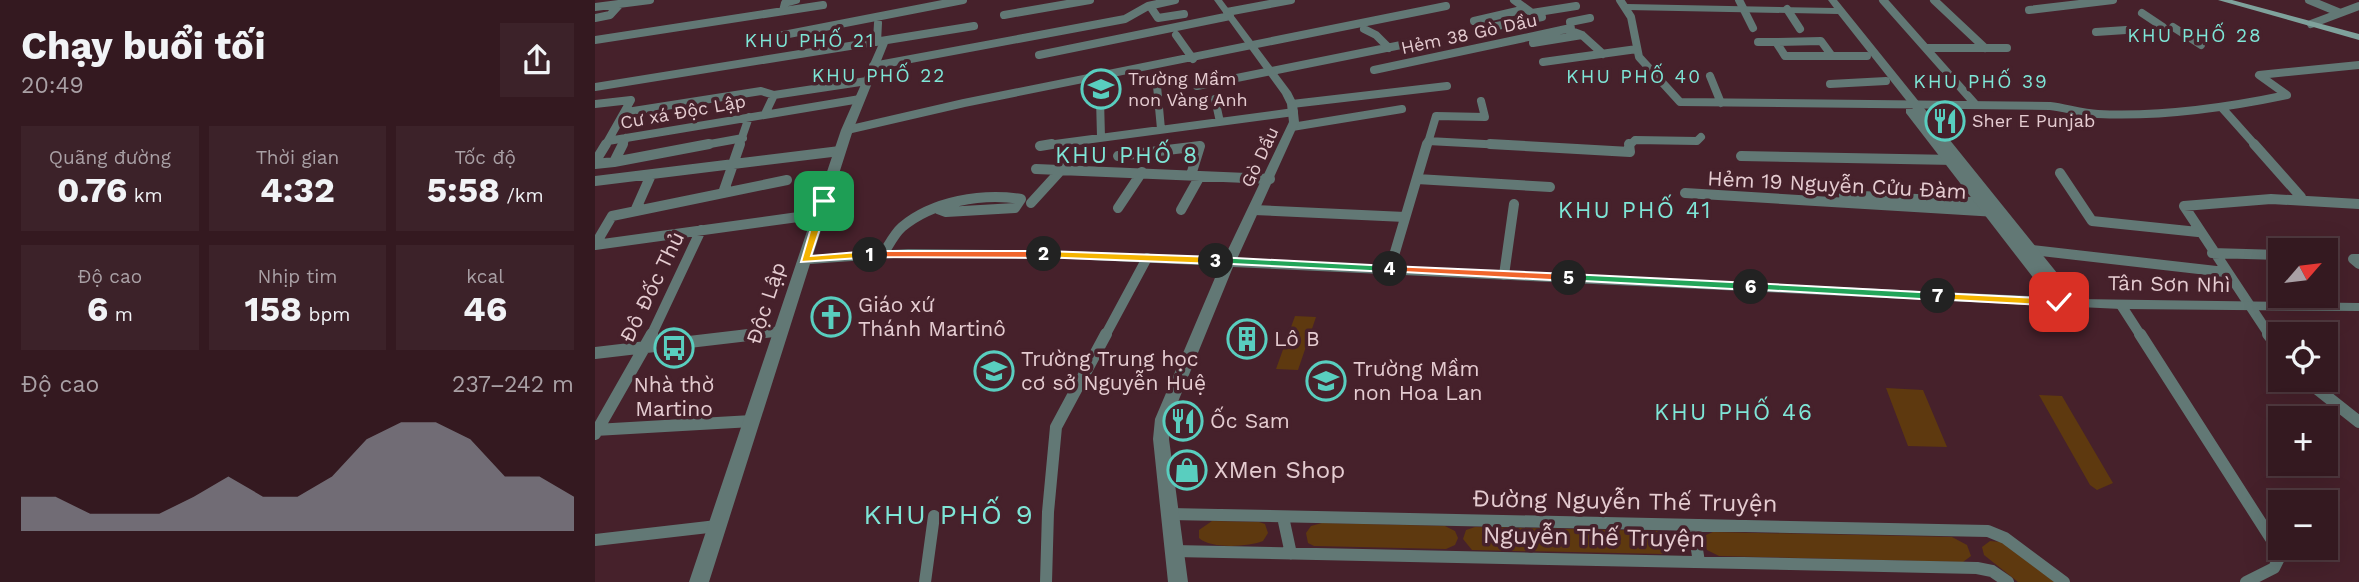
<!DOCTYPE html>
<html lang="vi">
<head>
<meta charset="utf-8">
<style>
  :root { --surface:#341920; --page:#3c2229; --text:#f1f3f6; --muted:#a9a0a5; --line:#4e383e; --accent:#8c9099 }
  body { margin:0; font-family:"Work Sans",sans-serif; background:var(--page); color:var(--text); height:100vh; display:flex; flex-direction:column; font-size:26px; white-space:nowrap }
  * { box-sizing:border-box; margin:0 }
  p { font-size:23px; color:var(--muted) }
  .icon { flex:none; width:38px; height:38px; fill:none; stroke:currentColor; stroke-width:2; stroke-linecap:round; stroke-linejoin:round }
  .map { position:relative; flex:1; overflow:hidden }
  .side { display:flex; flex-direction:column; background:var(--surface); width:595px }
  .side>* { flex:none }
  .needle { width:46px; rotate:62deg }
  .buttons { position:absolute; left:1673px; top:238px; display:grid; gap:14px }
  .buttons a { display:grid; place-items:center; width:70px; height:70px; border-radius:0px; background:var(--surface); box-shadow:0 7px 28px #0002,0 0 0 2px var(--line); font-size:35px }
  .pin { position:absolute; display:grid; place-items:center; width:60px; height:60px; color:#fff; margin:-30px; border-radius:14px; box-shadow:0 4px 10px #0006 }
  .km { position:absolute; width:35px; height:35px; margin:-18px; border-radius:50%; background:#222; color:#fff; font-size:19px; line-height:35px; text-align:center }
  .round { display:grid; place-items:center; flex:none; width:74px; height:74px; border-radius:0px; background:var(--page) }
  .summary { display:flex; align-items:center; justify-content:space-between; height:119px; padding:0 21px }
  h1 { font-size:38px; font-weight:700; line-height:52px }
  .metrics { display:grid; grid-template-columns:repeat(3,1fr); gap:10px; height:119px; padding:7px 21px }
  .metrics div { display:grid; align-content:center; border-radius:0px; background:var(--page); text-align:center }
  .metrics b { font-size:35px; font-weight:700 }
  .metrics small { font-size:19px; font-weight:400 }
  .metrics p { font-size:19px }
  .chart { height:196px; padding:14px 21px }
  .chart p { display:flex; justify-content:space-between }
  .chart svg { width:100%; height:126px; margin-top:7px; fill:var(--accent); opacity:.7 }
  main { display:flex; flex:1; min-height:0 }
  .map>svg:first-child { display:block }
</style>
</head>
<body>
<main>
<section class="side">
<div class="summary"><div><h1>Chạy buổi tối</h1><p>20:49</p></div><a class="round"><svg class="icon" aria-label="share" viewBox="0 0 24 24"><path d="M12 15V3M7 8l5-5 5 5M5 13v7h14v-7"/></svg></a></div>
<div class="metrics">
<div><p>Quãng đường</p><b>0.76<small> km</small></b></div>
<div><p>Thời gian</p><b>4:32</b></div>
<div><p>Tốc độ</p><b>5:58<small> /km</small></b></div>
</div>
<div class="metrics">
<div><p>Độ cao</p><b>6<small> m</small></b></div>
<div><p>Nhịp tim</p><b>158<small> bpm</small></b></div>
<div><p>kcal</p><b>46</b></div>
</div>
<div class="chart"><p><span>Độ cao</span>237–242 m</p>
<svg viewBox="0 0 160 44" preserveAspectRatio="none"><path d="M0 44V32L10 32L20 38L30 38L40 38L50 32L60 25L70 32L80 32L90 25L100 12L110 6L120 6L130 12L140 25L150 25L160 32V44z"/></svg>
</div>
</section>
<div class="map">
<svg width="1764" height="582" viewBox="0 0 1764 582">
  <rect width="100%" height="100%" fill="#46212b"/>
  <path fill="#5e390f" d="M700,316L721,317L703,370L681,369Z
    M1291,388L1328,390L1352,447L1313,446Z
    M1444,395L1467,396L1518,483L1502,490L1495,485Z
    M617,521L664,522L670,524L673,533L668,541C654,547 615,549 604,538V530Z
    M727,523L850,526L860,531L863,538L860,545L851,549L719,546L713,543L711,533L716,526Z
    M880,527L1064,531L1074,538L1077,546L1068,554L877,550L868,539L871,530Z
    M1118,532L1357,537L1372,545L1376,556L1368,562L1124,556L1112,550L1109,541L1111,535Z
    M1395,541L1406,542L1460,582H1423L1389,555L1387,547Z"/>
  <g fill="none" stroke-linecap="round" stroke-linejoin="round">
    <path stroke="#627875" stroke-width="8" d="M919,0L937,13L981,6
      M1025,0L1036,17L1044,57L1085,102L1455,106C1471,108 1487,113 1503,114C1567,117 1630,108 1692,95L1664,75L1764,65
      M1144,0L1158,28
      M1288,0L1381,105
      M1339,0L1390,48
      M1714,0L1743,12
      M555,6L563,18L589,14
      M0,7L55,0
      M1192,9L1205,29
      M1434,10L1518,0
      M188,11L190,3L201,0
      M632,12L696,0
      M1547,13L1568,27
      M409,15L495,0
      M0,18L15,15L25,4
      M879,21L931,9
      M1716,24L1764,6
      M1578,27L1606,45
      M769,29L781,35L794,48
      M887,29L947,17
      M976,29L975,22L995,18
      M1501,32L1531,30
      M581,35L598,59
      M173,38L368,0
      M0,40L228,5
      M1226,41L1237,56H1190L1181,42Z
      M282,42L283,23
      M1163,42H1181
      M938,43L987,35
      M1332,48H1412
      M444,55L635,16
      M1237,56H1272
      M948,62L1042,49
      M278,66L530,19L553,6L580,0
      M779,70L971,29L987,35L1008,54
      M1115,76L1126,103
      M1235,84L1291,81
      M562,86L566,129
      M602,86L821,42
      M0,87L379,26
      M505,99L506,137
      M620,99L625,122
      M0,104L36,100L10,146
      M697,104L852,86
      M1628,109L1661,146
      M32,112L166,91L179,95
      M170,114L179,95L272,81
      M697,127L807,109
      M252,130L369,103L851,6
      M13,141L265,99
      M833,141L927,146
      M27,146L31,138
      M104,146L148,138
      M144,146L154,117
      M445,146L699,112
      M832,146L841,116L890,117L886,101
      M1034,146L1040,140L1102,141L1106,137"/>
    <path stroke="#627875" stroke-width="10" d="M895,144L1035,152L1034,144
      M1659,144L1706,197
      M445,146L457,144
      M523,156L605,146L596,175
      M1146,156L1360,160
      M0,162L11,144
      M19,162L114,144
      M0,164L19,162L28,144
      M441,169L675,179
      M1465,173L1497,221L1603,232
      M822,179L955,187
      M0,181L245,151
      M128,193L145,144
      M1090,193L1402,212
      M436,203L468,168
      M1252,203L1249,195L1394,203
      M523,208L547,172
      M586,210L605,176
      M659,210L810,217
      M40,211L56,175
      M0,245L225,214
      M0,245L17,216L192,180
      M1437,250L1630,272
      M1617,253L1685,255
      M288,254C294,245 299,234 307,227C338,201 387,193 426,199L420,208L351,212L343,209
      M1764,259H1758L1764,264
      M795,269L832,144
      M909,275L919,204
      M1526,305L1546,336
      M56,336L106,230
      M147,336L186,331
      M510,336L552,258
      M1675,336L1589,206L1676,199L1764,204"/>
    <path stroke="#627875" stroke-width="12" d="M1545,334L1682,548L1685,556L1679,568L1651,582
      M1673,334L1685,349
      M0,353L162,334
      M1711,380L1764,422
      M0,430L157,421
      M0,434L57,334
      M575,514L1393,531L1410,538L1469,582
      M688,517L696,554
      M1098,525L1104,562
      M0,540L122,526
      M579,551L1382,568L1397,571L1413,582
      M330,582L339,516
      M451,582L453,512L461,427L511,334"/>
    <path fill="#627875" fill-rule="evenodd" d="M619,0H627L696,92L702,104L704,122L642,259L1453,297L1311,113V109H1318L1243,14L1032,10L1028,7L1032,4L1239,8L1233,0H1242L1483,299L1764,303V311L1526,309L638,267L576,419L574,439L593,582H573L558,439L560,419L625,266L475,259L313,257L215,264L114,582H94L246,130L286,39L294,41L258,130L218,255L313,249L475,251L629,258L694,122L692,104L687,94Z"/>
    <path fill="#7fa29c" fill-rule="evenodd" d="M1623,0H1637L1764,34V40Z"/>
  </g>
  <path fill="#f5b400" stroke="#fff" stroke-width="2" d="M229,198L234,201L216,256L275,251L279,252V257L206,262L224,201Z"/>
  <path fill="#f0652b" stroke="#fff" stroke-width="2" d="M275,251H449L455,254L449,258L271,257V252Z"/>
  <path fill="#f5b400" stroke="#fff" stroke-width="2" d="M449,251L621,257L626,261L621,264L445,257V252Z"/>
  <path fill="#22a559" stroke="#fff" stroke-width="2" d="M621,257L795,266L801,269L795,272L617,263V258Z"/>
  <path fill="#f0652b" stroke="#fff" stroke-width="2" d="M795,266L974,274L979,278L974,281L791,271L790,269Z"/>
  <path fill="#22a559" stroke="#fff" stroke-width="2" d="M974,274L1156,283L1162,287L1156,290L970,280V275Z"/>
  <path fill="#22a559" stroke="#fff" stroke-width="2" d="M1156,283L1343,293L1349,296L1343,300L1152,289L1151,287Z"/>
  <path fill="#f5b400" stroke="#fff" stroke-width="2" d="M1343,293L1464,299L1470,302L1464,306L1339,299V294Z"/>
  <defs>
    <g id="school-ring" transform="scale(2.0125)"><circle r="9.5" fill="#46212b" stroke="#59cebf" stroke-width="1.5"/><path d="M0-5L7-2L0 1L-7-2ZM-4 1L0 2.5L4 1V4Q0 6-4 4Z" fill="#59cebf"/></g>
    <g id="restaurant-ring" transform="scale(2.0125)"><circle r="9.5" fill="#46212b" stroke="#59cebf" stroke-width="1.5"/><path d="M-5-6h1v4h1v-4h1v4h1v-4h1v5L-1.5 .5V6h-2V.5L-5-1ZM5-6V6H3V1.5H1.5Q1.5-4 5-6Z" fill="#59cebf"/></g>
    <g id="church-ring" transform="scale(2.0125)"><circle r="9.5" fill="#46212b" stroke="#59cebf" stroke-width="1.5"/><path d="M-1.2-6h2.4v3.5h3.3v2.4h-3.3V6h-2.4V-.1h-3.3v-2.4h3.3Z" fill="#59cebf"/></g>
    <g id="building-ring" transform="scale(2.0125)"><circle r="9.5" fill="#46212b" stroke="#59cebf" stroke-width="1.5"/><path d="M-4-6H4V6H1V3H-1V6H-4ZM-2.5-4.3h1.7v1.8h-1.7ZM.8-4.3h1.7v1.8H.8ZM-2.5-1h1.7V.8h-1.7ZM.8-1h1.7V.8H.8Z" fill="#59cebf"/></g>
    <g id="bus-ring" transform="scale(2.0125)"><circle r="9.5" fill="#46212b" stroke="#59cebf" stroke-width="1.5"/><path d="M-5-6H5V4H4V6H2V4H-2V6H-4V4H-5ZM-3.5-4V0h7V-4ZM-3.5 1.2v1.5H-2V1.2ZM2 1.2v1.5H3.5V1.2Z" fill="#59cebf"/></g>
    <g id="shop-ring" transform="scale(2.0125)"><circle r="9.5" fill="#46212b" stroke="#59cebf" stroke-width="1.5"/><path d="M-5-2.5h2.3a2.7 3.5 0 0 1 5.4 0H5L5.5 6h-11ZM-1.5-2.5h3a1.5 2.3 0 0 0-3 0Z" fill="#59cebf"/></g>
  </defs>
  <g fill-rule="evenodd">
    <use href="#school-ring" x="506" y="89"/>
    <use href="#restaurant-ring" x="1350" y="121"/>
    <use href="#church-ring" x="236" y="317"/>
    <use href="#building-ring" x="652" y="339"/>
    <use href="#bus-ring" x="79" y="348"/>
    <use href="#school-ring" x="399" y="371"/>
    <use href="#school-ring" x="731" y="381"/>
    <use href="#restaurant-ring" x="588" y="421"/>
    <use href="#shop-ring" x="592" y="470"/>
  </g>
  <g text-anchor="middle" stroke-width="7" stroke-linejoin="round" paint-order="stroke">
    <g font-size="18" fill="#e5ccd1" stroke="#46212b">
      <text transform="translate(874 34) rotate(-12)" y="6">Hẻm 38 Gò Dầu</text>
      <text transform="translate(88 112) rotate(-10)" y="6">Cư xá Độc Lập</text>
      <text transform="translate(665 157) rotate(-65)" y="6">Gò Dầu</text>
    </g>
    <g font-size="18" fill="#e5ccd1" stroke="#46212b" text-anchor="start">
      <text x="533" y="85">Trường Mầm<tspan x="533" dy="21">non Vàng Anh</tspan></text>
      <text x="1377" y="127">Sher E Punjab</text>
    </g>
    <g font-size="19" letter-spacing="2" fill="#7ee6d7" stroke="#46212b">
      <text x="1600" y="42">KHU PHỐ 28</text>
      <text x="215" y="47">KHU PHỐ 21</text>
      <text x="284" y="82">KHU PHỐ 22</text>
      <text x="1039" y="83">KHU PHỐ 40</text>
      <text x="1386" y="88">KHU PHỐ 39</text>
    </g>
    <g font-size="21" fill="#e5ccd1" stroke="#46212b">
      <text transform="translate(1242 185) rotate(3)" y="7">Hẻm 19 Nguyễn Cửu Đàm</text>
      <text transform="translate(1574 284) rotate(1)" y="7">Tân Sơn Nhì</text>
      <text transform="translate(57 287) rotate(-64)" y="7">Đô Đốc Thủ</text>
      <text transform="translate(171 303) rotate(-72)" y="7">Độc Lập</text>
    </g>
    <g font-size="21" fill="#e5ccd1" stroke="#46212b" text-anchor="start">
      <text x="263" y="312">Giáo xứ<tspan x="263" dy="24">Thánh Martinô</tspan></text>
      <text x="679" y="346">Lô B</text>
      <text x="426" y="366">Trường Trung học<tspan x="426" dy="24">cơ sở Nguyễn Huệ</tspan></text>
      <text x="758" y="376">Trường Mầm<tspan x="758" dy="24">non Hoa Lan</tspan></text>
      <text x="79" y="392" text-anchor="middle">Nhà thờ<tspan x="79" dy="24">Martino</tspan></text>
      <text x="615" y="428">Ốc Sam</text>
    </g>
    <g font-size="23" letter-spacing="2" fill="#7ee6d7" stroke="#46212b">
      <text x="532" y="163">KHU PHỐ 8</text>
      <text x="1040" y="218">KHU PHỐ 41</text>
      <text x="1139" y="420">KHU PHỐ 46</text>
    </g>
    <g font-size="24" fill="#e5ccd1" stroke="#46212b" text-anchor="start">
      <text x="619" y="478">XMen Shop</text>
    </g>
    <g font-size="24" fill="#e5ccd1" stroke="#46212b">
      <text transform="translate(1030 501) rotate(1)" y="8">Đường Nguyễn Thế Truyện</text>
      <text transform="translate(999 537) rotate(1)" y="8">Nguyễn Thế Truyện</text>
    </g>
    <g font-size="28" letter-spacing="2" fill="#7ee6d7" stroke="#46212b">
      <text x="354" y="524">KHU PHỐ 9</text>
    </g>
  </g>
</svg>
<div class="buttons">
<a><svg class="needle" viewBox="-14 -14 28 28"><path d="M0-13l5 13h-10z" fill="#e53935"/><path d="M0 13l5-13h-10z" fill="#a9a0a5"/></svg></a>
<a><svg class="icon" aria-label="locate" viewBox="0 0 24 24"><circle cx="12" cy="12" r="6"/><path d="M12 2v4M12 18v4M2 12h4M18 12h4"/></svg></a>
<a>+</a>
<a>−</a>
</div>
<div class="pin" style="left:229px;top:201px;background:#1e9e55"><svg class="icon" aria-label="arrive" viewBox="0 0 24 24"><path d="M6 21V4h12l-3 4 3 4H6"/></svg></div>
<div class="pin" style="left:1464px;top:302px;background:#d93025"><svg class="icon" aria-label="check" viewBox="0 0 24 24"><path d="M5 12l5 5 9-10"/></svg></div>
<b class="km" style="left:275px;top:255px">1</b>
<b class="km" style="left:449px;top:254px">2</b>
<b class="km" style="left:621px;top:261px">3</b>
<b class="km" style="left:795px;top:269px">4</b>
<b class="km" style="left:974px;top:278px">5</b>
<b class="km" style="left:1156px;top:287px">6</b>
<b class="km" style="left:1343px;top:296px">7</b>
</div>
</main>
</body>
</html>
